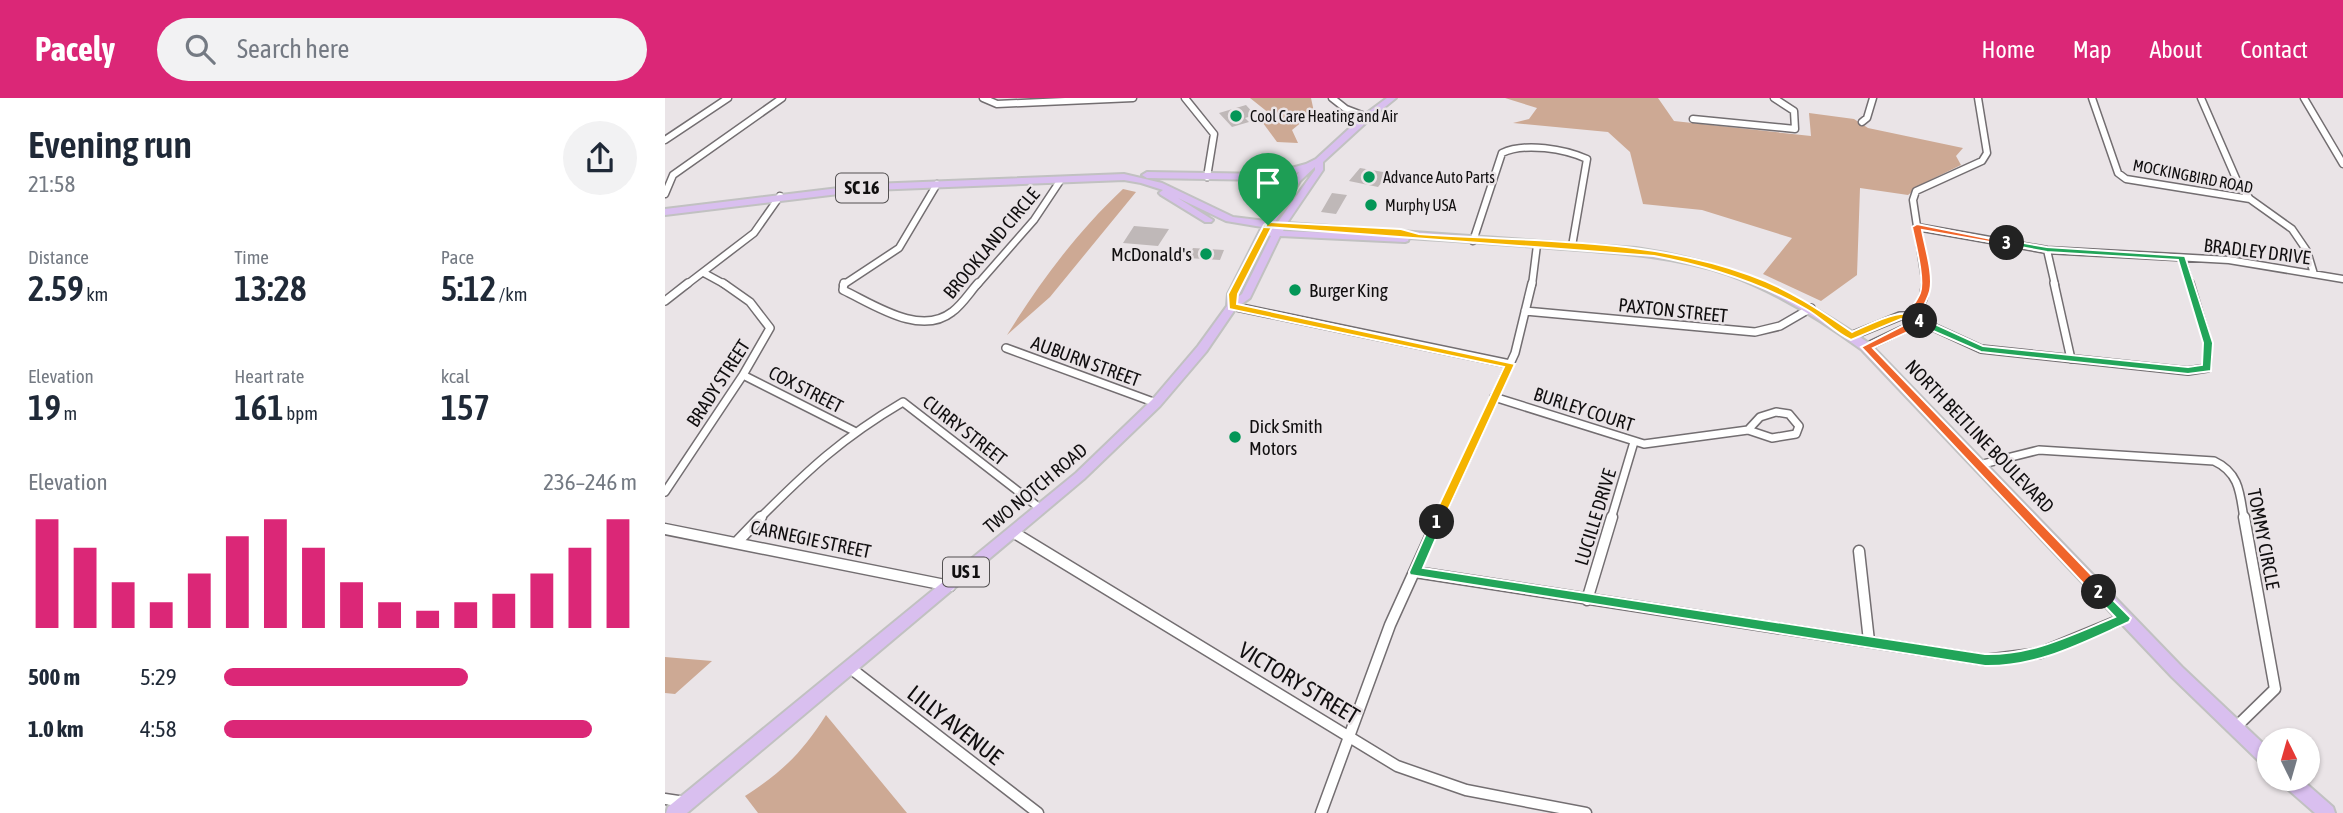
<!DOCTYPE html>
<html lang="en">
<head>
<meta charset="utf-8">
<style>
  :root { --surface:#fff; --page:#f2f2f3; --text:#1f2937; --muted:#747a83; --accent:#db2777 }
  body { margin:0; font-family:"Asap Condensed",sans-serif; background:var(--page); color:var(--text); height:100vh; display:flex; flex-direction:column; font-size:26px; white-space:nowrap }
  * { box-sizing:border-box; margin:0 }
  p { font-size:23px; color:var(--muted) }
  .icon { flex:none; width:38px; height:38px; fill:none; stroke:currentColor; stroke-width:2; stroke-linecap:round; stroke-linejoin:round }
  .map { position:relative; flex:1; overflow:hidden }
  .sheet { display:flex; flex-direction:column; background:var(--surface); width:665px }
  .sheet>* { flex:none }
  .needle { width:46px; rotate:355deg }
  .buttons { position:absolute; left:1592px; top:630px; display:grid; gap:14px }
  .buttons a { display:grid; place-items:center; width:63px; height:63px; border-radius:50%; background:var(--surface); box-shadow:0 2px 5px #0004; font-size:35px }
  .pin { position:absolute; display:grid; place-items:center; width:60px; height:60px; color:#fff; margin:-72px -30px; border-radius:50% 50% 50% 0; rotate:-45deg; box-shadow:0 0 7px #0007 }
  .pin .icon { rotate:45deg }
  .km { position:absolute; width:35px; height:35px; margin:-18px; border-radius:50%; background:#222; color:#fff; font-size:19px; line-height:35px; text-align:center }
  .round { display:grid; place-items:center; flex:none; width:74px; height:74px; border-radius:37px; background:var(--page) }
  .summary { display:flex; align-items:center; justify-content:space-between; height:119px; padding:0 28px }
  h1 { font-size:38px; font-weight:600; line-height:52px }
  .stats { display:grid; grid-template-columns:repeat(3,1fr); gap:10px; height:119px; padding:7px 28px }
  .stats div { display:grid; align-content:center }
  .stats b { font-size:35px; font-weight:600 }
  .stats small { font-size:19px; font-weight:400 }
  .stats p { font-size:19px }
  .chart { height:196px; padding:14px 28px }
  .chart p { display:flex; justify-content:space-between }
  .chart svg { width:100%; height:126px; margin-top:7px; stroke:var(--accent); stroke-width:6 }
  ul { padding:0 28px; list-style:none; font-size:23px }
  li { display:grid; grid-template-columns:112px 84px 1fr; align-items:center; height:52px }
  li i { height:18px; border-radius:9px; background:var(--accent) }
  header { display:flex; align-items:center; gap:42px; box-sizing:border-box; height:98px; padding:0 35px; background:var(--accent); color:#fff }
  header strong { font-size:33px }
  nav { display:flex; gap:38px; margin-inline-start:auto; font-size:24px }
  .search { width:490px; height:63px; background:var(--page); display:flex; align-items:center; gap:18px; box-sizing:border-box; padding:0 24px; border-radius:38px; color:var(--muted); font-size:26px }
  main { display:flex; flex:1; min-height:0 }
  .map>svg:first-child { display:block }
</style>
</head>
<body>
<header>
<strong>Pacely</strong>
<div class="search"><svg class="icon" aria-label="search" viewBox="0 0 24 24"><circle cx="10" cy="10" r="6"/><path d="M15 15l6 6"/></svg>Search here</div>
<nav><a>Home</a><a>Map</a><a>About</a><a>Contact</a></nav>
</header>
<main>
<section class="sheet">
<div class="summary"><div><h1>Evening run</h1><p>21:58</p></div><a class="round"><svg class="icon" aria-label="share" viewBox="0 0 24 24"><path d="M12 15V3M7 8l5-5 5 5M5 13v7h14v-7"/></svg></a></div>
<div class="stats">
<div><p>Distance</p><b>2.59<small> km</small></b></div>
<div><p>Time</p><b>13:28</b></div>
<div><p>Pace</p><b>5:12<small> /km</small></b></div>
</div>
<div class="stats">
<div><p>Elevation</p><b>19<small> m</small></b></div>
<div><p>Heart rate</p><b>161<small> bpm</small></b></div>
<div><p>kcal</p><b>157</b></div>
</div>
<div class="chart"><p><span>Elevation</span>236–246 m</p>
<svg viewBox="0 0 160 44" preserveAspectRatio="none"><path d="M5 44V6M15 44V16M25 44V28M35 44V35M45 44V25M55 44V12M65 44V6M75 44V16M85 44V28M95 44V35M105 44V38M115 44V35M125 44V32M135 44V25M145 44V16M155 44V6"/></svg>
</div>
<ul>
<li><b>500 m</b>5:29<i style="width:59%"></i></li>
<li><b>1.0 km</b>4:58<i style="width:89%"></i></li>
</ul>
</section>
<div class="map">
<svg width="1678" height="715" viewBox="0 0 1678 715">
  <rect width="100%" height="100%" fill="#eae4e7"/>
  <path fill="#cda994" d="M585,0H646L649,14L627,32L633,45L612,44L598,25L610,20Z
    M840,0H993L1009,23L1146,38L1144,15L1189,21L1203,30L1298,50L1291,58L1296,67L1255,87L1243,97L1195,90L1192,177L1156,203L1098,176L1127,140L1037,112L978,106L965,54L943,34L848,25L864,21L872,10Z
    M458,91L471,94L385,199L342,237C375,184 412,134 458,91Z
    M0,559L47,563L10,596L0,595Z
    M161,617L242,715H93L80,698C117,674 137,655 161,617Z"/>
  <path fill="#bfb8b8" d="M581,7L590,17L580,20L584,24L567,29L554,15Z
    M695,70L724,75L713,89L684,83Z
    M667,95L682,97L671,116L656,114Z
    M469,128L504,131L493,148L458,145Z
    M528,150L559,152L555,162L523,160Z"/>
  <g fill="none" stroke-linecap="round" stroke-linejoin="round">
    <g stroke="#736e71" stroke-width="9">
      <path id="street-far2" d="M318,0L332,6L468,0
        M520,0L549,36L542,79
        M667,0L681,11L702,19
        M1427,0L1453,75L1461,81L1585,101L1627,131L1642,153L1649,176
        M1536,0L1573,85L1585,101
        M1639,0L1678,66
        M1028,21L1130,31L1129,13L1109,0
        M1197,24L1202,20L1208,0
        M0,42L63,0
        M0,96L8,77L117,0
        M1252,129L1382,152L1564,162L1678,181
        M808,143L837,55C860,44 900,51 922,61L907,148
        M1382,152L1390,187
        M1517,160L1525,187
        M39,175L61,187
        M21,187L89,135L115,98
        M178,187L234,150L272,86
        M312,187L369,122L395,83
        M867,187L872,147
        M1261,187L1248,102L1251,93L1317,63L1322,55L1313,0"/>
    </g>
    <g stroke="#736e71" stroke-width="10">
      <path id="street-far1" d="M179,185L178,192C208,206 255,239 287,214C297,207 305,194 313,185
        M1389,185L1406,261
        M0,203L23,185
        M567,208L845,266
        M860,213L1090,234L1115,228L1146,210
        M1244,218L1316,251L1523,273L1542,270L1543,245L1525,185
        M1186,238L1235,218H1244
        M1201,249L1241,230L1258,201L1261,185
        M341,250L491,305
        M78,277L189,333
        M829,299L979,346L1083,332
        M1111,314L1124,316L1134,328L1131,336L1107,340L1083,332L1095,319Z
        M1314,367L1374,352L1549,363C1575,375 1575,396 1579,421
        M0,394L78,277L105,230L85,204L58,185
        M94,421C144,371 177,340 238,304L376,411
        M774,421L850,255L867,185
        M946,421L969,344"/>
    </g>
    <g stroke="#736e71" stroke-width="13">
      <path id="street" d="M0,431L285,488
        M348,434L732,668L801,692L921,715
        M72,444L96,419
        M1194,453L1204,543
        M750,474L1320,562L1375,555L1460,520
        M922,502L947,419
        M184,569L373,715
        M1570,630L1610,591L1579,419
        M0,701L20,704
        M656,715L725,527L774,419"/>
    </g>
    <g stroke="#c1c1c1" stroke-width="4">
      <path id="primary" d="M722,0H731L705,21L658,64V72L622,125L971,150C1065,164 1128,192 1205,246L1517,569L1605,652V671L1599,668L1507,579L1197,252C1155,221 1112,194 1062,176C1009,158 954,155 899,151C847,147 796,143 744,140L743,143L740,144L615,138L585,200L571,210L541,254L495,308L419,381L22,715H1L3,709L411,375L487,302L533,248L562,208L563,196L597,129L561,123L513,100L548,122L546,124H540L496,97L494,95L498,92L476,85L459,82L207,92L0,117V111L207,86L459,76L497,85L568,119L601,123L634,74L604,82L482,80L477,77L482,74L604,76L641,66L651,61L699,17ZM650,69V72L613,124H610L635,83ZM619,131L695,136L618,133ZM602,137L606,138L577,196L573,199Z
        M1616,681H1636L1668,709L1670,715H1650L1618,687Z"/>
    </g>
    <use href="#street-far2" stroke="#fff" stroke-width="6"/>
    <use href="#street-far1" stroke="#fff" stroke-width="7"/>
    <use href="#street" stroke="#fff" stroke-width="10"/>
    <use href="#primary" fill="#d9bfef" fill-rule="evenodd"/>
  </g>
  <path fill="#f5b400" stroke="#fff" stroke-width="2" d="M603,124L608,127L573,196L572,206L850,266L776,427L772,429L766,424L839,269L564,211L563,196L599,127Z"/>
  <path fill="#22a559" stroke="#fff" stroke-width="2" d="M772,419L778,424L758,470L1320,556C1368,557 1406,537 1450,519L1430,498L1428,494L1434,488L1466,520L1464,524C1417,545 1373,569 1320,568L745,477L744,474L766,424Z"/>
  <path fill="#f0652b" stroke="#fff" stroke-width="2" d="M1252,126L1346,145L1342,147L1257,132C1260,149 1269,177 1265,193C1261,208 1251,219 1245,233L1208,250L1439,490V498H1430L1196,249L1237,228C1240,215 1250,208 1255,195C1260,182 1250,144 1247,129Z"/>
  <path fill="#22a559" stroke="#fff" stroke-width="2" d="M1342,142L1382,149L1520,158L1548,245L1546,273L1523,276L1316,254L1252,226V221H1259L1318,248L1523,269L1537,267L1538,245L1513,162L1382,154L1339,146Z"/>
  <path fill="#f5b400" stroke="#fff" stroke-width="2" d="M603,124L736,131L754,136C864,144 981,139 1085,177C1122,190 1155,212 1187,234C1209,225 1239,205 1260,223L1255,227L1236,221L1186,242C1170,235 1157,220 1141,211C1093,184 1043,168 989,158L600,129Z"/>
  <g fill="#039657" stroke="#eae4e7" stroke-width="2.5">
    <circle cx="571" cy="18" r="7"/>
    <circle cx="704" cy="79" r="7"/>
    <circle cx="706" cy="107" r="7"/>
    <circle cx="541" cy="156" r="7"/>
    <circle cx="630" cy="192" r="7"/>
    <circle cx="570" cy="339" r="7"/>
  </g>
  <g text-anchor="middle" stroke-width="5" stroke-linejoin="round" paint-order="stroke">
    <g font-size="16" fill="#110f10" stroke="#eae4e7" text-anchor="start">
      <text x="585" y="24">Cool Care Heating and Air</text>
      <text x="718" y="85">Advance Auto Parts</text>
      <text x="720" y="113">Murphy USA</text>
    </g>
    <g font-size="16" fill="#110f10" stroke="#eae4e7">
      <text transform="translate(1528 78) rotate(11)" y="6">MOCKINGBIRD ROAD</text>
    </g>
    <g fill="#eae4e7" stroke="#524f50" stroke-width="2">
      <rect x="171" y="75.5" width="52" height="29" rx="5"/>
      <rect x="278" y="459.5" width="46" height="29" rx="5"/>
    </g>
    <g font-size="18" font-weight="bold" fill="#110f10">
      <text x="197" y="96">SC 16</text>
      <text x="301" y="480">US 1</text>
    </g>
    <g font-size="19" fill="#110f10" stroke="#eae4e7">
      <text transform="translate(326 145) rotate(-50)" y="7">BROOKLAND CIRCLE</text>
      <text transform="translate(1592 153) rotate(7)" y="7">BRADLEY DRIVE</text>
      <text transform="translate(1008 212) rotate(6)" y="7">PAXTON STREET</text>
      <text transform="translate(421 263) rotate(20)" y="7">AUBURN STREET</text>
      <text transform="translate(53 285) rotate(-57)" y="7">BRADY STREET</text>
      <text transform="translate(141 291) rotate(27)" y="7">COX STREET</text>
      <text transform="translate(919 311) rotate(18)" y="7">BURLEY COURT</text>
      <text transform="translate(300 332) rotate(38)" y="7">CURRY STREET</text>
      <text transform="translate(1315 338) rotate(46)" y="7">NORTH BELTLINE BOULEVARD</text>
      <text transform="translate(370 390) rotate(-40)" y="7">TWO NOTCH ROAD</text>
      <text transform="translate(930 419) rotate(-73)" y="7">LUCILLE DRIVE</text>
      <text transform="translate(146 441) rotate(12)" y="7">CARNEGIE STREET</text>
      <text transform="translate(1599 441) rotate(79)" y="7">TOMMY CIRCLE</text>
    </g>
    <g font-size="19" fill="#110f10" stroke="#eae4e7" text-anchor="start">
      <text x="527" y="163" text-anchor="end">McDonald's</text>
      <text x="644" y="199">Burger King</text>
      <text x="584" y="335">Dick Smith<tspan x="584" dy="22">Motors</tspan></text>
    </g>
    <g font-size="23" fill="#110f10" stroke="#eae4e7">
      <text transform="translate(634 585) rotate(31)" y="8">VICTORY STREET</text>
      <text transform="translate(290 627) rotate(38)" y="8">LILLY AVENUE</text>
    </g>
  </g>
</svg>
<div class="buttons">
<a><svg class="needle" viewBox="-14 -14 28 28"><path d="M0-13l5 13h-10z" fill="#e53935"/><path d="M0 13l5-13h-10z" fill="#747a83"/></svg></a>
</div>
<div class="pin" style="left:603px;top:127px;background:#1e9e55"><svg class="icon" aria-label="arrive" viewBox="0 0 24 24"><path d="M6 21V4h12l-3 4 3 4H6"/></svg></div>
<b class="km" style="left:772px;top:424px">1</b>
<b class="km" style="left:1434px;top:494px">2</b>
<b class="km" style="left:1342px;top:145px">3</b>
<b class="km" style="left:1255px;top:223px">4</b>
</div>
</main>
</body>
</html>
